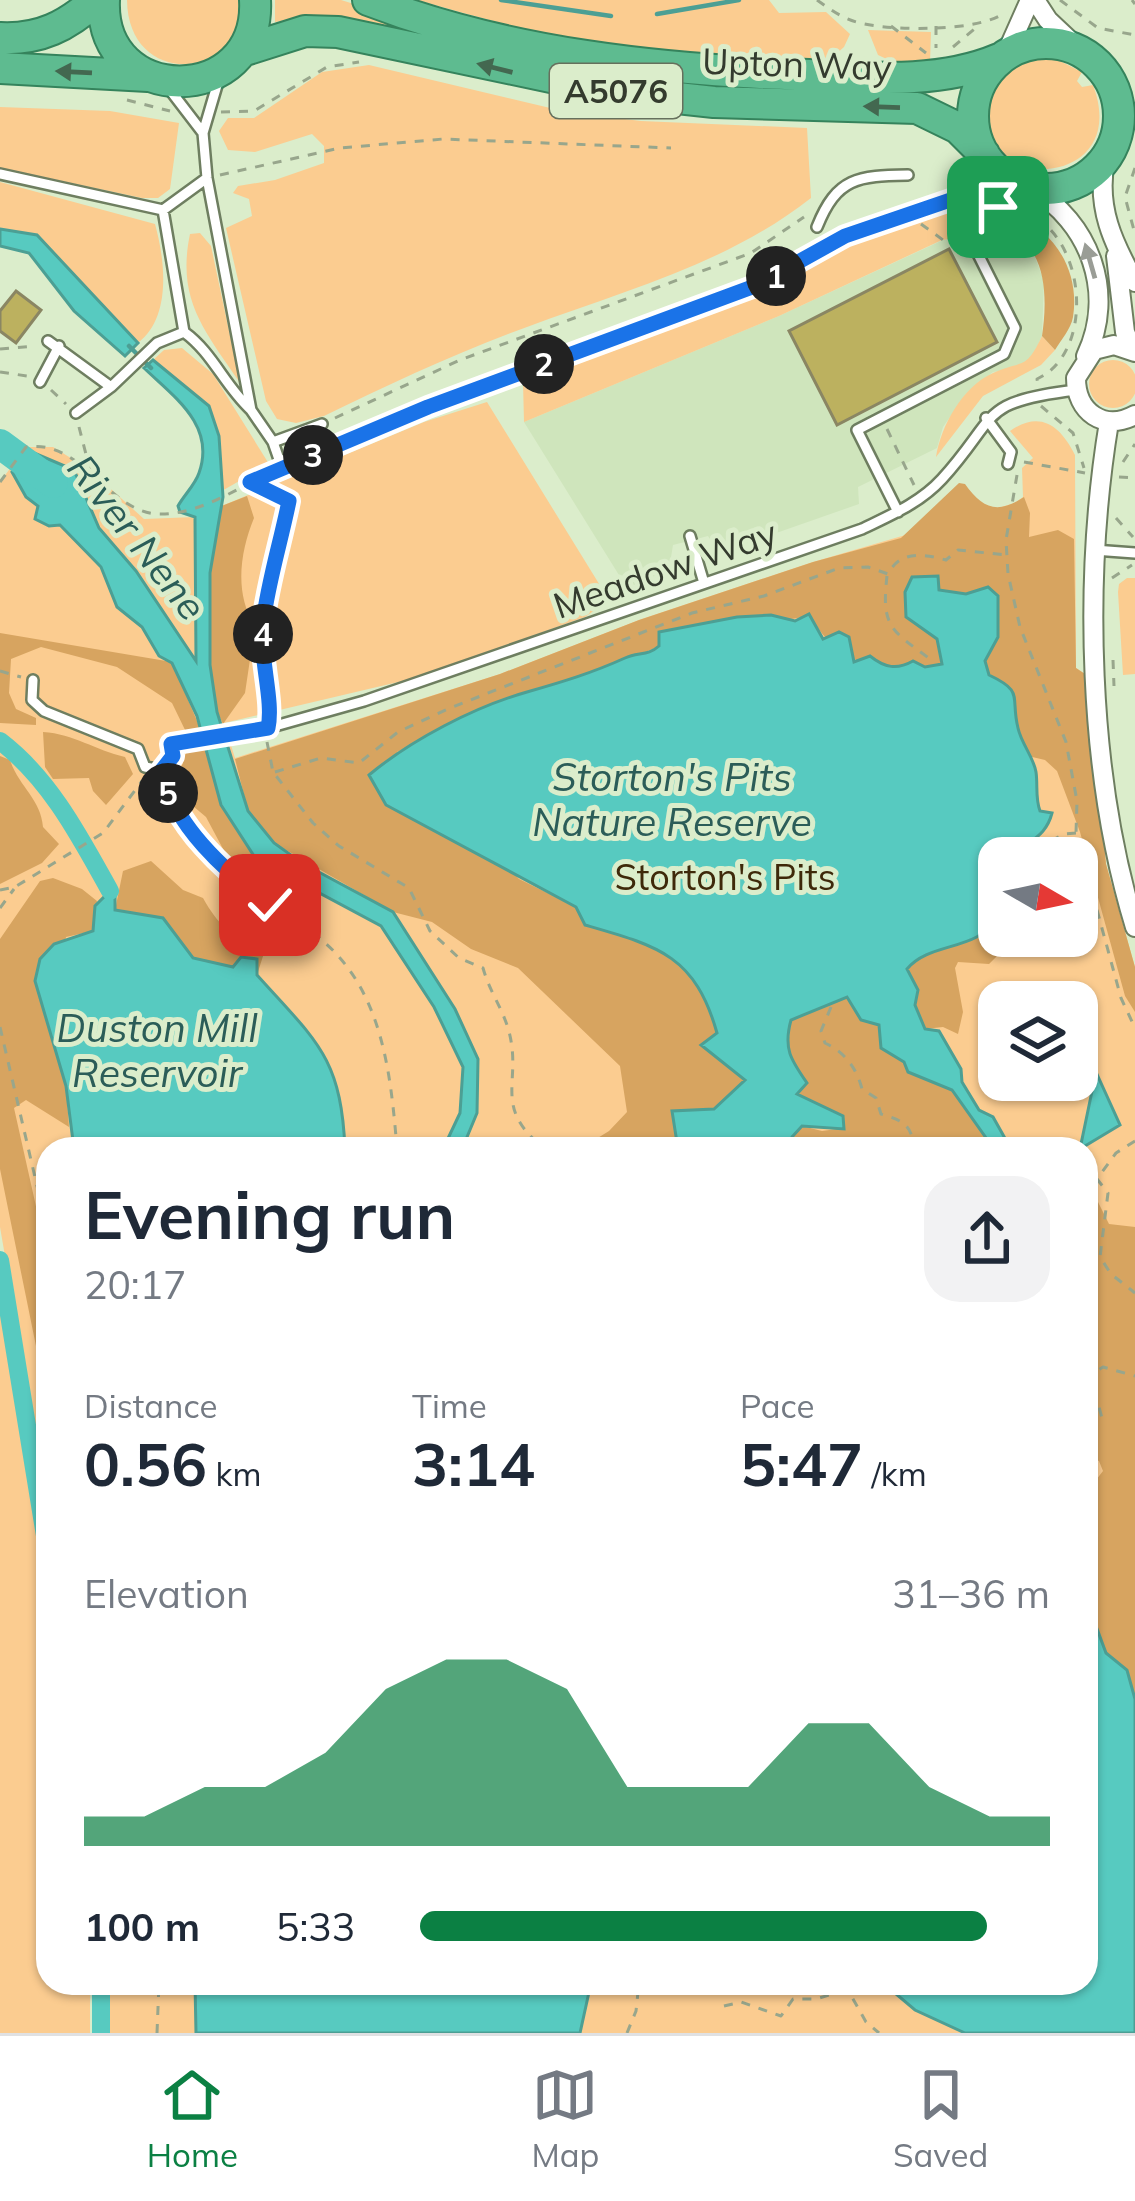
<!DOCTYPE html>
<html lang="en">
<head>
<meta charset="utf-8">
<style>
  :root { --surface:#fff; --page:#f2f2f3; --text:#1f2937; --muted:#747a83; --line:#e0e1e3; --accent:#0b8043 }
  body { margin:0; font-family:Mulish,sans-serif; background:var(--page); color:var(--text); height:100vh; display:flex; flex-direction:column; font-size:45px; white-space:nowrap }
  * { box-sizing:border-box; margin:0 }
  p { font-size:39px; color:var(--muted) }
  .icon { flex:none; width:66px; height:66px; fill:none; stroke:currentColor; stroke-width:2; stroke-linecap:round; stroke-linejoin:round }
  .map { position:relative; flex:1; overflow:hidden }
  .panel { position:absolute; left:36px; top:1137px; width:1062px; height:858px; display:flex; flex-direction:column; background:var(--surface); border-radius:36px; box-shadow:0 3px 9px #0004 }
  .panel>* { flex:none }
  .needle { width:78px; rotate:99deg }
  .fabs { position:absolute; left:978px; top:837px; display:grid; gap:24px }
  .fabs a { display:grid; place-items:center; width:120px; height:120px; border-radius:24px; background:var(--surface); box-shadow:0 3px 9px #0004; font-size:60px }
  .pin { position:absolute; display:grid; place-items:center; width:102px; height:102px; color:#fff; margin:-51px; border-radius:24px; box-shadow:0 6px 18px #0006 }
  .km { position:absolute; width:60px; height:60px; margin:-30px; border-radius:50%; background:#222; color:#fff; font-size:33px; line-height:60px; text-align:center }
  .round { display:grid; place-items:center; flex:none; width:126px; height:126px; border-radius:36px; background:var(--page) }
  .head { display:flex; align-items:center; justify-content:space-between; height:204px; padding:0 48px }
  h1 { font-size:66px; font-weight:700; line-height:90px }
  .figures { display:grid; grid-template-columns:repeat(3,1fr); gap:18px; height:204px; padding:12px 48px }
  .figures div { display:grid; align-content:center }
  .figures b { font-size:60px; font-weight:700 }
  .figures small { font-size:33px; font-weight:400 }
  .figures p { font-size:33px }
  .chart { height:336px; padding:24px 48px }
  .chart p { display:flex; justify-content:space-between }
  .chart svg { width:100%; height:216px; margin-top:12px; fill:var(--accent); opacity:.7 }
  ul { padding:0 48px; list-style:none; font-size:39px }
  li { display:grid; grid-template-columns:192px 144px 1fr; align-items:center; height:90px }
  li i { height:30px; border-radius:15px; background:var(--accent) }
  .tab-bar { display:flex; justify-content:space-around; align-items:center; height:168px; border-top:3px solid var(--line); background:var(--surface); font-size:33px; color:var(--muted) }
  .tab-bar a { display:grid; justify-items:center; gap:6px }
  .tab-bar .current { color:var(--accent) }
  .map>svg:first-child { display:block }
</style>
</head>
<body>
<div class="map">
<svg width="1135" height="2033" viewBox="0 0 1135 2033">
  <rect width="100%" height="100%" fill="#dbedcb"/>
  <path fill="#cfe5bc" d="M1008,234L1033,252L1044,281L1042,336L1031,360L1017,368L993,372L966,394L943,427L937,448L858,487L859,504L719,553L708,536L673,545L669,570L627,588L524,422L779,316L943,240Z"/>
  <path fill="#fbcc90" fill-rule="evenodd" d="M127,0H239C248,80 128,91 127,0Z
    M275,0H341L487,45L916,84L914,98L612,79L306,17L275,22Z
    M417,0H769L779,13L826,12L850,34L844,47L827,62C759,59 691,56 624,48C553,39 485,19 417,0Z
    M868,30L931,32L930,63L891,61L878,55Z
    M1040,58L1056,59L1082,72L1077,81L1082,87L1093,85C1135,196 957,194 991,97C999,74 1017,63 1040,58Z
    M369,65L567,112L641,121L807,128L811,198C727,264 626,290 527,327C458,352 390,384 324,416L296,423L277,419L266,401L226,228L252,216L249,199L233,193L238,186L275,180L324,163V146L312,134L255,152L228,150L219,131L228,118H254L322,72Z
    M0,107L110,111L179,123L170,189L158,198H142L0,168Z
    M0,182L155,224C165,260 172,317 138,343L37,235L0,229Z
    M946,213L964,216L970,236L942,240L779,316L524,422L523,382L546,369L718,309L856,240Z
    M200,233L211,246L240,383C206,332 176,301 190,234Z
    M1042,336L1055,350L1041,365L983,396L936,457C941,426 962,387 993,373C1023,359 1025,372 1042,336Z
    M182,348L213,374L269,464L220,492L219,436L153,360L164,350Z
    M1089 384a24 24 0 1 1 48 0a24 24 0 1 1-48 0Z
    M487,402L609,600L585,617L411,679L224,723L235,758L500,674L639,620L813,562L1015,503L1023,497L1022,468L1033,458L1010,431C1040,410 1060,425 1075,455L1076,668L1088,676L1106,864L1135,967V2033H108V1983H1086V1149H48V1506L0,1227V482L26,447H53L90,470L144,519L195,517L424,422ZM999,858H1077V936H999ZM999,1002H1077V1080H999Z
    M1127,578H1135V674L1123,675L1118,592L1119,584Z
    M0,1296L48,1583V1983H90V2033H0Z"/>
  <path fill="#d7a460" d="M1001,212C1049,221 1081,267 1073,317C1071,329 1061,340 1055,350L1042,336C1047,304 1049,246 1008,234C998,231 980,235 970,236L964,216Z
    M959,483L965,484C982,508 997,515 1024,497L1030,513L1029,537L1058,530L1074,539L1076,668L1088,676L1106,864L1135,967V1012L1125,996L1080,832L1057,771L1045,760L1028,756C1025,747 1020,738 1018,728C1010,697 1026,692 988,675L985,661L998,622V597L938,590V576L912,577L905,592L906,617L937,639L942,664C883,674 840,669 809,614C788,625 759,615 735,618C710,621 683,626 659,632V646L601,672L522,693L397,752L519,879L576,907L585,925C659,946 694,955 718,1033L702,1044L745,1080L714,1109L688,1112L676,1138L678,1149H580L609,1131L627,1112L620,1066L518,968L471,949L432,922L393,912L274,843L248,811L235,759L500,674L639,620L813,562L901,538Z
    M247,496L254,518C240,552 234,594 255,626L245,693L223,724C197,673 207,562 219,507Z
    M0,633L172,662L200,728L187,734L172,703L117,667L41,647L11,659L9,693L16,709L36,718V725L0,723Z
    M43,732C74,734 95,750 125,757L133,774L106,805L93,791L89,778L53,779L45,767Z
    M207,746L221,805L256,859L230,862L206,817L174,790L187,750Z
    M0,756L10,760C19,787 41,799 43,827L59,844L42,863L0,884Z
    M151,861L183,890L203,898C219,927 235,939 264,953L257,975L241,958L233,967L193,958L163,918L115,910L123,871Z
    M53,878L82,889L97,901L93,931L66,937L48,1021L66,1086L69,1127L26,1100L14,1108L48,1260V1405L0,1169V939L40,881Z
    M985,934L1000,953L989,964L958,962L955,968L963,1012L958,1034L943,1027L925,1029L915,1005L918,990L907,969L916,958Z
    M847,996L879,1025L881,1048L904,1062L909,1072L952,1090L994,1149H789L792,1137L802,1126L822,1131L844,1128L842,1116L796,1093L787,1055L791,1020Z
    M1086,1178L1109,1224L1135,1227V1699L1127,1670L1106,1653L1086,1599V1493L1103,1471L1099,1461L1086,1456Z"/>
  <path fill="#57cac0" stroke="#4c9f94" stroke-width="3" d="M0,229L37,235L138,343L125,356L74,311L29,253L0,246Z
    M153,360L209,406L219,436L223,497L210,573V665L217,712L248,811L274,843L302,863L393,912L455,1009L478,1059L477,1113L462,1149H443L460,1113L463,1067L434,1007L381,926L256,859L221,805L197,716L172,663L159,656L142,627L117,607L101,567L60,525L49,526L35,519L38,506L26,497L12,472L32,452L74,470L99,528L136,571L196,661L195,517L180,512L178,506C184,495 195,485 199,473C216,425 174,397 144,368Z
    M938,576L939,590L966,594L988,587L998,596V637L985,661L989,675C1025,692 1010,696 1018,728C1021,743 1034,758 1036,772C1038,786 1035,797 1040,811L1052,813C1045,840 1025,840 1014,858H999C999,874 1004,904 997,917C979,952 930,941 907,969L918,990L915,1005L925,1029L939,1031L961,1069L962,1082L979,1110L993,1117L1011,1149H994L952,1090L908,1072L904,1062L881,1048L879,1025L861,1020L847,997L791,1020C783,1049 791,1060 807,1083L797,1094L843,1116L844,1129L802,1126L792,1137L789,1149H678L672,1111L714,1109L745,1080L701,1045L717,1033C695,955 658,946 585,925L576,907L386,805L369,775C411,740 474,707 527,692C562,682 592,673 625,658C638,652 648,656 659,646V632L737,617L771,615L795,621L809,614L823,639L839,632L849,637L854,662L870,656C885,668 897,670 913,661L925,667L942,664L937,639L906,617L905,592L912,577Z
    M110,891L115,894V910L163,918L193,958L233,967L241,957L257,959V975C316,1041 341,1056 345,1149H74L66,1086L35,981L40,959L54,944L93,931L95,906Z
    M1096,1072L1120,1125L1080,1149Z
    M1086,1599L1106,1653L1127,1670L1135,1699V2033H965L915,2010L883,1983H1086Z
    M195,1983H591L580,2033H196Z"/>
  <g fill="none" stroke-linecap="round" stroke-linejoin="round">
    <path stroke="#4c9f94" stroke-width="4.5" d="M501,0L611,16
      M657,14L739,0
      M129,346L151,368"/>
    <path stroke="#57cac0" stroke-width="18" d="M0,741C50,779 80,837 110,891
      M0,1260L48,1554
      M101,1983V2033"/>
    <path stroke="#57cac0" stroke-width="30" d="M0,444L53,483"/>
  </g>
  <path fill="#bcb15f" stroke="#8a8663" stroke-width="3" d="M949,249L997,342L837,425L789,331Z
    M16,291L41,310L16,343L0,331V311Z"/>
  <g fill="none" stroke-linecap="round" stroke-linejoin="round">
    <g stroke="#6e7e60" stroke-width="14">
      <path id="service" d="M218,82L203,133L207,178L251,410L273,442L322,424
        M170,90L203,133
        M0,174L163,210L207,178
        M163,210L184,332C213,353 224,385 251,410
        M817,227C837,177 858,176 908,175
        M48,341L111,387L157,343L184,332
        M40,382L59,346
        M485,386L755,286L845,236L962,196L1002,175
        M76,413L111,387
        M986,418L1011,452L1008,464
        M273,442L282,468
        M898,512L857,430L1004,354L1015,328L978,254
        M690,536L704,583
        M1094,550L1135,553
        M33,680L32,700L44,711L138,749L145,767L162,770
        M162,770L171,762V744L268,728L364,701L862,529C891,515 920,503 942,479C1000,415 977,402 1076,390
        M162,770L166,790L215,860"/>
    </g>
    <g stroke="#6e7e60" stroke-width="22">
      <path id="minor" d="M1035,0L1048,20L1081,51
        M1006,54L1030,0
        M1105,161C1096,207 1113,243 1135,282
        M1031,188C1090,222 1116,293 1086,356
        M1116,256L1125,332L1133,351
        M1135,352L1114,345L1094,350L1076,378C1076,412 1104,432 1135,415
        M1109,422C1083,579 1088,774 1135,927"/>
    </g>
    <g stroke="#35835c" stroke-width="34">
      <path id="trunk" d="M104,0C99,109 261,108 255,0
        M368,0C508,54 660,70 809,75C872,78 940,84 999,59
        M0,38C40,40 67,26 96,0
        M973 116a73 73 0 1 1 146 0a73 73 0 1 1-146 0Z
        M242,51L305,31L338,32L622,92L714,102L917,108L958,128L984,154
        M0,68L148,76"/>
    </g>
    <path stroke="#98a68c" stroke-width="3" stroke-dasharray="9 9" stroke-linecap="butt" d="M817,0C831,10 843,19 860,23C891,31 979,32 1004,13
      M1060,0L1098,28L1135,35
      M1132,0L1135,4
      M891,26L926,53
      M936,26V48
      M953,47L978,26
      M127,100L170,111
      M221,112L254,111L327,67L359,62
      M1135,168L1125,197L1135,234
      M220,175L340,148L443,139L671,148
      M967,209C989,210 1011,205 1032,216C1087,243 1094,353 1037,379L1038,385
      M921,224L943,240L965,247
      M0,349L35,346
      M0,372L27,376
      M51,390L66,404
      M1041,406L1073,433L1084,468
      M335,418L460,360L751,253L804,217
      M79,427L90,470
      M887,429L914,485
      M1024,462L1085,473
      M1123,462L1135,444
      M292,464L472,390
      M1017,475L1006,540L1008,574L1020,627L1066,742L1077,801L1076,833L1121,998L1135,1028
      M1119,477L1135,478
      M0,482L26,447C83,439 106,510 157,514C198,516 237,488 272,472
      M250,482L289,501L263,624V683L271,715
      M1116,518L1133,537
      M887,576C881,627 891,630 930,659
      M1112,578L1132,565
      M1113,660L1114,686
      M0,671L21,677
      M267,742L273,772L313,823L339,846L409,888L430,931L459,958L483,968C489,990 501,1006 508,1028C524,1082 490,1106 545,1149
      M275,772L321,758L359,763L398,732L450,708L692,613L764,596L839,568L868,567L888,574C900,550 924,554 946,560L958,550L1007,555
      M1019,858L1064,834L1076,833
      M225,870C256,897 294,915 324,942C383,993 391,1076 397,1149
      M0,890L15,887L103,833L142,781
      M0,908L14,889
      M831,1007L821,1031L825,1043C845,1052 857,1069 862,1089L876,1098L881,1114C904,1121 912,1125 914,1149
      M0,1027L48,1233
      M1135,1141L1116,1153L1097,1179L1108,1193L1100,1257L1111,1274L1135,1293
      M583,1149L627,1139L645,1149
      M1086,1249L1098,1256
      M1086,1421L1102,1418L1090,1375L1103,1367L1135,1376
      M844,1983L866,2022L879,2033
      M724,2006L741,2002L781,2016L793,1999H816L846,1990
      M157,2033L159,1983
      M627,2033L636,2011L639,1983"/>
    <use href="#service" stroke="#fff" stroke-width="9"/>
    <use href="#minor" stroke="#fff" stroke-width="18"/>
    <use href="#trunk" stroke="#5ebb90" stroke-width="30"/>
  </g>
  <defs><path id="oneway-solid" d="M-6-.8H1V-3.2L6.5 0L1 3.2V.8H-6Z" transform="scale(3)"/></defs>
  <g fill="#436850">
    <use href="#oneway-solid" transform="translate(495 68) rotate(-166)"/>
    <use href="#oneway-solid" transform="translate(74 72) rotate(-177)"/>
    <use href="#oneway-solid" transform="translate(882 107) rotate(-178)"/>
  </g>
  <use fill="#9a9d96" href="#oneway-solid" transform="translate(1090 261) rotate(-106)"/>
  <g fill="none" stroke-linecap="round" stroke-linejoin="round">
    <g stroke="#fff" stroke-width="24">
      <path id="route" d="M270,905C227,873 172,825 162,770L173,756L171,744L268,728C274,700 259,658 263,623C268,582 281,541 289,501L250,482L428,407L755,286L845,236L962,196L968,210L998,207"/>
    </g>
    <use href="#route" stroke="#1a73e8" stroke-width="15"/>
  </g>
  <g text-anchor="middle" stroke-width="10" stroke-linejoin="round" paint-order="stroke">
    <rect fill="#dbedcb" stroke="#66705d" stroke-width="3" x="550" y="64" width="132" height="54" rx="9"/>
    <g font-size="33" font-weight="bold" fill="#343b2e">
      <text x="616" y="103">A5076</text>
    </g>
    <g font-size="36" fill="#343b2e" stroke="#dbedcb">
      <text transform="translate(797 64) rotate(2)" y="13">Upton Way</text>
      <text transform="translate(665 569) rotate(-19)" y="13">Meadow Way</text>
    </g>
    <g font-size="36" fill="#3e290a" stroke="#dbedcb">
      <text x="725" y="890">Storton's Pits</text>
    </g>
    <g font-size="39" font-style="italic" fill="#2b5d58" stroke="#dbedcb">
      <text transform="translate(137 537) rotate(52)" y="14">River Nene</text>
      <text x="672" y="791">Storton's Pits<tspan x="672" dy="45">Nature Reserve</tspan></text>
      <text x="157" y="1042">Duston Mill<tspan x="157" dy="45">Reservoir</tspan></text>
    </g>
  </g>
</svg>
<div class="fabs">
<a><svg class="needle" viewBox="-14 -14 28 28"><path d="M0-13l5 13h-10z" fill="#e53935"/><path d="M0 13l5-13h-10z" fill="#747a83"/></svg></a>
<a><svg class="icon" aria-label="layers" viewBox="0 0 24 24"><path d="M12 4l9 5-9 5-9-5zM3 14l9 5 9-5"/></svg></a>
</div>
<div class="pin" style="left:998px;top:207px;background:#1e9e55"><svg class="icon" aria-label="arrive" viewBox="0 0 24 24"><path d="M6 21V4h12l-3 4 3 4H6"/></svg></div>
<div class="pin" style="left:270px;top:905px;background:#d93025"><svg class="icon" aria-label="check" viewBox="0 0 24 24"><path d="M5 12l5 5 9-10"/></svg></div>
<b class="km" style="left:776px;top:276px">1</b>
<b class="km" style="left:544px;top:364px">2</b>
<b class="km" style="left:313px;top:455px">3</b>
<b class="km" style="left:263px;top:634px">4</b>
<b class="km" style="left:168px;top:793px">5</b>
<section class="panel">
<div class="head"><div><h1>Evening run</h1><p>20:17</p></div><a class="round"><svg class="icon" aria-label="share" viewBox="0 0 24 24"><path d="M12 15V3M7 8l5-5 5 5M5 13v7h14v-7"/></svg></a></div>
<div class="figures">
<div><p>Distance</p><b>0.56<small> km</small></b></div>
<div><p>Time</p><b>3:14</b></div>
<div><p>Pace</p><b>5:47<small> /km</small></b></div>
</div>
<div class="chart"><p><span>Elevation</span>31–36 m</p>
<svg viewBox="0 0 160 44" preserveAspectRatio="none"><path d="M0 44V38L10 38L20 32L30 32L40 25L50 12L60 6L70 6L80 12L90 32L100 32L110 32L120 19L130 19L140 32L150 38L160 38V44z"/></svg>
</div>
<ul>
<li><b>100 m</b>5:33<i style="width:90%"></i></li>
</ul>
</section>
</div>
<nav class="tab-bar">
<a class="current"><svg class="icon" aria-label="home" viewBox="0 0 24 24"><path d="M3 11l9-7 9 7M6 9v11h12V9"/></svg>Home</a>
<a><svg class="icon" aria-label="map" viewBox="0 0 24 24"><path d="M3 6l6-2 6 2 6-2v14l-6 2-6-2-6 2zM9 4v14M15 6v14"/></svg>Map</a>
<a><svg class="icon" aria-label="saved" viewBox="0 0 24 24"><path d="M7 4h10v16l-5-4-5 4z"/></svg>Saved</a>
</nav>
</body>
</html>
